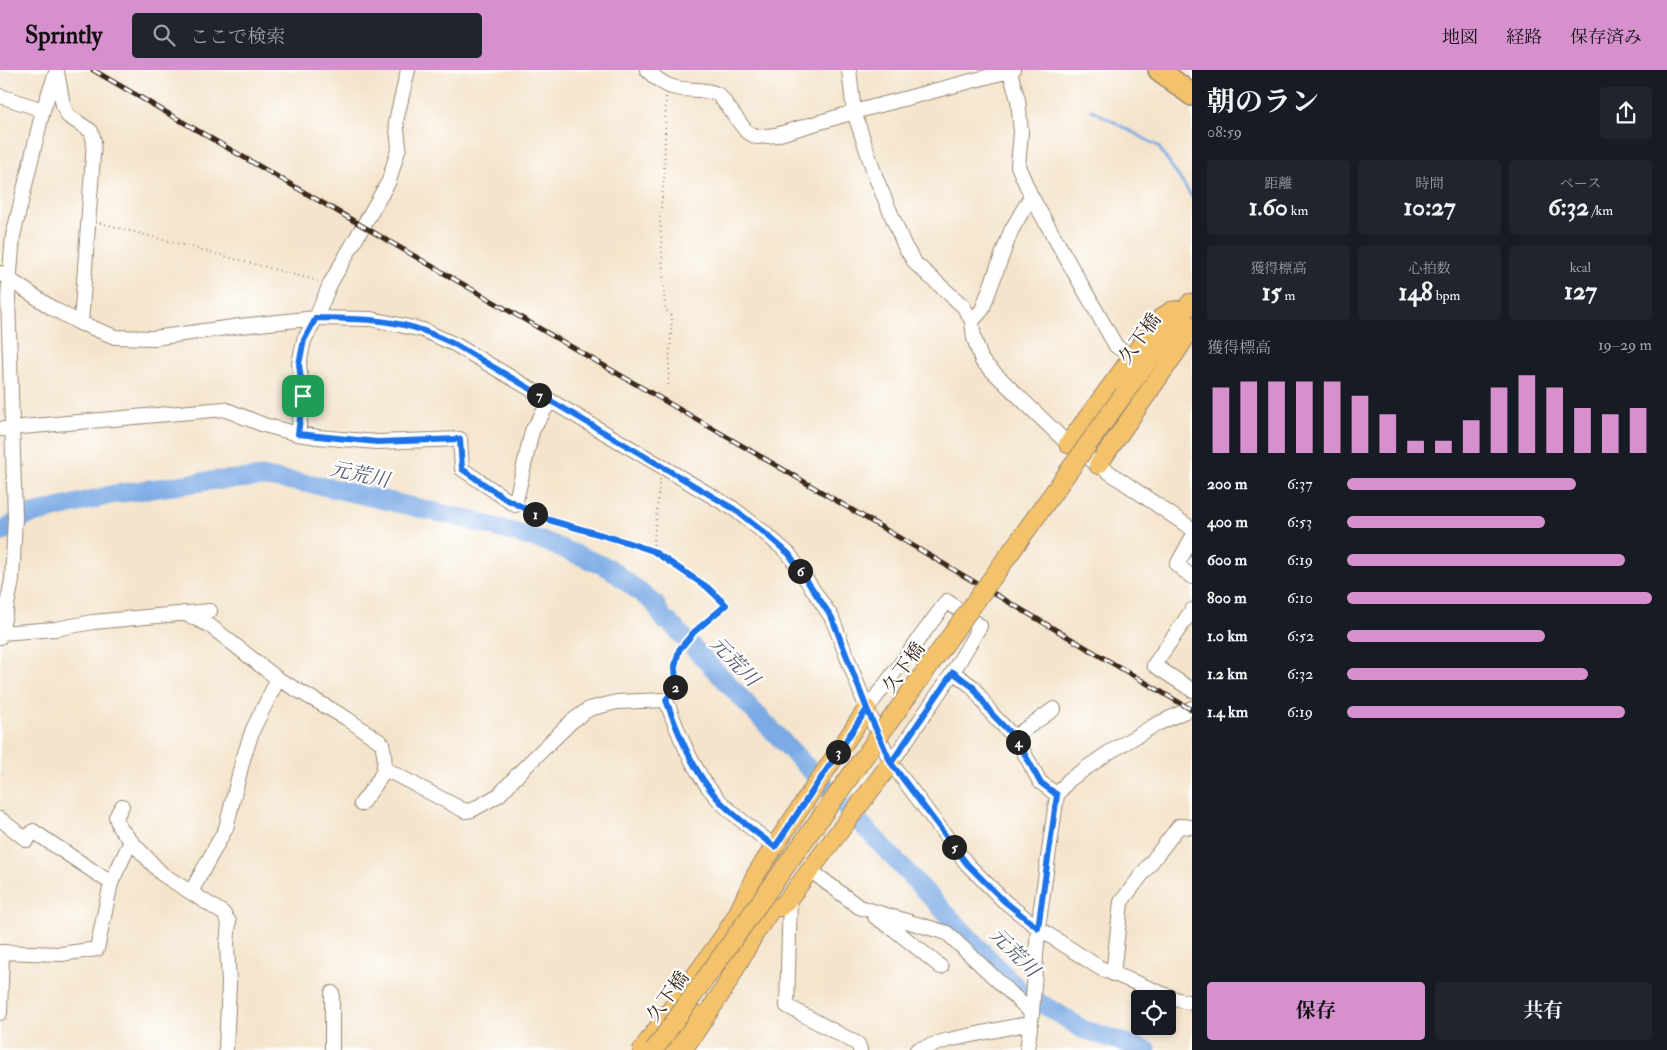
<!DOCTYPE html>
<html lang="ja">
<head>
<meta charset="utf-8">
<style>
  :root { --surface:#171b24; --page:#20242c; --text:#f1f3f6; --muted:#9ea1a6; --accent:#d690ce }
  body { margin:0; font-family:"IM FELL Double Pica","Noto Serif JP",serif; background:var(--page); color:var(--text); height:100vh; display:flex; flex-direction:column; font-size:19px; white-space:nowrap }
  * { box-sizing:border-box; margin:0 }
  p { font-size:16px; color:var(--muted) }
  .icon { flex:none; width:28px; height:28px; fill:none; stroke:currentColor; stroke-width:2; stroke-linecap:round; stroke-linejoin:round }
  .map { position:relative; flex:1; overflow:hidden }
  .sheet { display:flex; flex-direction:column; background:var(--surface); width:475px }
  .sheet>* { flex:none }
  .tools { position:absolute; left:1131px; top:920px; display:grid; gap:10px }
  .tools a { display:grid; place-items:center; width:45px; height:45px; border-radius:5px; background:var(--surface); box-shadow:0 2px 8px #0003; font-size:25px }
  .pin { position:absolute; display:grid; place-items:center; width:42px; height:42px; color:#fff; margin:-21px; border-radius:10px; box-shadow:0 2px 8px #0006 }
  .km { position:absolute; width:25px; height:25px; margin:-12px; border-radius:50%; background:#222; color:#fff; font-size:14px; line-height:25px; text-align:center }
  .round { display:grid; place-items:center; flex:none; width:52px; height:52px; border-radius:5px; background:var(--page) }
  .headline { display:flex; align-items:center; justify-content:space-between; height:85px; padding:0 15px }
  h1 { font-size:28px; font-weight:700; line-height:38px }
  .figures { display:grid; grid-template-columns:repeat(3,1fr); gap:8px; height:85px; padding:5px 15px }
  .figures div { display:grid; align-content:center; border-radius:5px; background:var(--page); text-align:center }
  .figures b { font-size:25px; font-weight:700 }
  .figures small { font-size:14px; font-weight:400 }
  .figures p { font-size:14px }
  .chart { height:140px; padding:10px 15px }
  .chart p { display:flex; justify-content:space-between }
  .chart svg { width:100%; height:90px; margin-top:5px; stroke:var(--accent); stroke-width:6 }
  .cta { display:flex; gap:10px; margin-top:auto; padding:10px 15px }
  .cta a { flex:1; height:58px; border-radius:5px; background:var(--accent); color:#111; font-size:20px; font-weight:700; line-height:58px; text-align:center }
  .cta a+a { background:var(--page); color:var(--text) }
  ul { padding:0 15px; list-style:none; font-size:16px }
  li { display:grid; grid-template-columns:80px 60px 1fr; align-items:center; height:38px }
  li i { height:12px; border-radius:6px; background:var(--accent) }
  header { display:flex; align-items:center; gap:30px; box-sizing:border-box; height:70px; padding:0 25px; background:var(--accent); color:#111 }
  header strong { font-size:24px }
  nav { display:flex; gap:28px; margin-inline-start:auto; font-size:18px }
  .search { width:350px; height:45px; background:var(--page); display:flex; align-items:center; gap:12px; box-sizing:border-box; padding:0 18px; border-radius:5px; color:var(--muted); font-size:19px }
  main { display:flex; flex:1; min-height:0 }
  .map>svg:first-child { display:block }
</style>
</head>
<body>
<header>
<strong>Sprintly</strong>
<div class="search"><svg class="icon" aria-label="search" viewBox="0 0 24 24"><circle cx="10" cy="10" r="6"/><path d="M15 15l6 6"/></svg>ここで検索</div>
<nav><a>地図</a><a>経路</a><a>保存済み</a></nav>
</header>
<main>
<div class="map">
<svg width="1192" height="980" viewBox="0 0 1192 980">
  <rect width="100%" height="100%" fill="#fff"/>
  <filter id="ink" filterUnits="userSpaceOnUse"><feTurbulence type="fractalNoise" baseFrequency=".02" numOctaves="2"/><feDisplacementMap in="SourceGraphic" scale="10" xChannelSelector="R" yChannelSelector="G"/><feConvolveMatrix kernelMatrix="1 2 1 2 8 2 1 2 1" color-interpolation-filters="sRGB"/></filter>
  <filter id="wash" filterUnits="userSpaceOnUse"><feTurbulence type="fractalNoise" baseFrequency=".0096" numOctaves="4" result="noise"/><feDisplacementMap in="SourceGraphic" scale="20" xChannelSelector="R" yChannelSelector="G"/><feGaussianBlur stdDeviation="1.12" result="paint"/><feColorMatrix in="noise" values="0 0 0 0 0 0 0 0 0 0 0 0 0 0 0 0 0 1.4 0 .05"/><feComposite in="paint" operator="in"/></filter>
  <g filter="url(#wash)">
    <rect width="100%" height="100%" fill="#f4e4cb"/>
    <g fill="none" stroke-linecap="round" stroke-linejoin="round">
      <path stroke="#7baae5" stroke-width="3" d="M1092,40L1158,76L1192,127"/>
      <path stroke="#7baae5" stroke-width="19" d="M0,463L25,446L115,424L208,411L266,407L327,417L466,449L544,471L609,498L655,534L664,550L670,553L1022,923L1059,944L1082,959L1147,980"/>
    </g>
  </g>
  <g filter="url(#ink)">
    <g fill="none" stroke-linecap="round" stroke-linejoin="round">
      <g stroke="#988774" stroke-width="16">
        <path id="minor" d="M647,0C655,8 665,16 676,18C691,21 706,18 719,25L746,61L756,67L776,65L854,42L1013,0
          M849,0L854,42L876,108L905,177L916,194L963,236L972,251L974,268L982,291L1068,374L1192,459
          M57,2L63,35L68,46L91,61L94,71L81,254
          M1010,2L1018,30L1021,62L1018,96L1031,126L1116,276L1133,288
          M0,26L43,40
          M0,203L52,238L78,252L115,267L154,268L240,256L316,248L371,249L423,260L456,275L734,439L766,464L789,484L832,548L867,639L891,693L967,794L1004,831L1038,858L1100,898L1175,929L1192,933
          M972,251L982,240L1011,161L1031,126
          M0,359L224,339L264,355L298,364L318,367L377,372L460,369L462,399L515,435L532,361L550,331
          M298,364L303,326L299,294L304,270L316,248L330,214L389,111L399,77L396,51L408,0
          M1192,468L1177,495L1192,507
          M1192,540L1154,595L1192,620
          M183,543L209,555L278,609L346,648L382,673C390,704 378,710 361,734
          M1,563L55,559L93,552L210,541
          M0,567L12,511L15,447L8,227L13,166L43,40L57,0
          M953,602L973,617L991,643L1017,670L1040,712L1057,725
          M867,639L947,531L980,556L953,602L891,693
          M1014,667L1054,639
          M385,699L465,741L472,740L499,725L522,700L572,651L589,639L617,632L666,630C678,663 693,701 717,728C732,745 757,762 775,777
          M122,736L116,747L119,757L131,771
          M0,749L27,770L33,761L111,813L97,879L61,884L0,882
          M810,800L859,837L947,863L1032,943
          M111,813L131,771L162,804L223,843L229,852L227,874L229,914L226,980
          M191,822L226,758L243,689L253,659L278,609
          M790,827L787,936L858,974L860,980
          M875,847L895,860L941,897
          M1113,904L1121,832L1179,756L1192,757
          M332,923V980
          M0,943L2,883
          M917,980L948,970L1031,953
          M1027,980L1032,943L1038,858L1057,725L1069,710L1108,683L1155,655L1192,638"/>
      </g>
      <g stroke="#988774" stroke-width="20">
        <path id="major" d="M1124,324L1190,233
          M1068,374L1161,248L1171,241L1186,239
          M1098,395L1181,275L1192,256
          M642,980L726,863L737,845L756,804L867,639
          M667,980L694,944
          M683,980L724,919L755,863L772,838L780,837L786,832L891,693"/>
      </g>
      <g stroke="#988774" stroke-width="24">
        <path id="highway" d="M1159,0L1192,25"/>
      </g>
      <path stroke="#988774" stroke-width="2" stroke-dasharray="1 4" stroke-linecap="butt" d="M666,27L664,107L660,147L665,239L672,247L668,318
        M100,153L318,211
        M526,440L549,450L626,471L653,481L707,517L726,535C713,545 682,567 678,583C674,595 679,611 672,621
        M653,480L660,408"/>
      <use href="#minor" stroke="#fff" stroke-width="14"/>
      <use href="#major" stroke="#f4c26a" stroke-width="18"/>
      <use href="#highway" stroke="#f4c26a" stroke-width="21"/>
      <g stroke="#3b2a1e" stroke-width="5">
        <path id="rail" d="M93,0L791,404L1192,640"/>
      </g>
      <use href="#rail" stroke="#fff" stroke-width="3" stroke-dasharray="9" stroke-linecap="butt"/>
      <g stroke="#988774" stroke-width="20" stroke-linecap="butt">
        <path id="major-bridge" d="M654,980L1124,324"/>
      </g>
      <use href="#major-bridge" stroke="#f4c26a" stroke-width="18"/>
    </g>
  </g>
  <g fill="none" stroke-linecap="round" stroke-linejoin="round" filter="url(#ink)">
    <g stroke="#fff" stroke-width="10">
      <path id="route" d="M303,326L298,364L377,372L460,369L462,399L504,428L549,450L626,472L653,481L707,517L726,535L694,562L679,580L675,596L676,615L666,630C678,663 693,701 717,728C733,746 756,762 775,777L867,639L891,693L953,602L973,617L991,643L1017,670L1040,712L1057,725L1038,858L1004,831L967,794L891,693L867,639L832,548L789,484L766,464L734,439L456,275C445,270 435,265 424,261C389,248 352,249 316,248L304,270L299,294L303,326"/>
    </g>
    <use href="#route" stroke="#1a73e8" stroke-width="6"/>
  </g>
  <g text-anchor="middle" stroke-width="4.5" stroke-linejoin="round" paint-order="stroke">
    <g font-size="19" fill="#3b2a1e" stroke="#fff">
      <text transform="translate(1139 268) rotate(-54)" y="7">久下橋</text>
      <text transform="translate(903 597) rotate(-54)" y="7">久下橋</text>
      <text transform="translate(667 926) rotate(-54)" y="7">久下橋</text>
    </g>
    <g font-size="20" font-style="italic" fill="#555d6e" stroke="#fff">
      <text transform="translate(360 404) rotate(12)" y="7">元荒川</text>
      <text transform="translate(735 591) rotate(46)" y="7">元荒川</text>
      <text transform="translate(1015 882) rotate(45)" y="7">元荒川</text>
    </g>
  </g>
</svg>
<div class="tools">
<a><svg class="icon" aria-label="locate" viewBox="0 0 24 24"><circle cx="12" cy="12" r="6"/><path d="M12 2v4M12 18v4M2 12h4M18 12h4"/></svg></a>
</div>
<div class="pin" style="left:303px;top:326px;background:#1e9e55"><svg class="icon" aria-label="arrive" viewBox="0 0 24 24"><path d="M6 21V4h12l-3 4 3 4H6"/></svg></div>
<b class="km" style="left:535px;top:444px">1</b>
<b class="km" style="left:675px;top:617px">2</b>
<b class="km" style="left:838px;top:682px">3</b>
<b class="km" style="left:1018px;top:672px">4</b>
<b class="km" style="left:954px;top:777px">5</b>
<b class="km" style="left:800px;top:501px">6</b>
<b class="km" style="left:539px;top:325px">7</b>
</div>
<section class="sheet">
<div class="headline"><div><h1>朝のラン</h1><p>08:59</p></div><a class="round"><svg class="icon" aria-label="share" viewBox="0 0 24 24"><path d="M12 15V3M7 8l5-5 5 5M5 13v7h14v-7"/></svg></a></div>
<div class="figures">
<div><p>距離</p><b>1.60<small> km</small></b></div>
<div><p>時間</p><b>10:27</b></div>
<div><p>ペース</p><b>6:32<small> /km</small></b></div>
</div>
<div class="figures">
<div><p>獲得標高</p><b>15<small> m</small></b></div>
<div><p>心拍数</p><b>148<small> bpm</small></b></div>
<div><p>kcal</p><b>127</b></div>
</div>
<div class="chart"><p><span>獲得標高</span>19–29 m</p>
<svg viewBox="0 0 160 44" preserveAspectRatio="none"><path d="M5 44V12M15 44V9M25 44V9M35 44V9M45 44V9M55 44V16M65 44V25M75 44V38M85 44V38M95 44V28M105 44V12M115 44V6M125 44V12M135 44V22M145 44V25M155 44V22"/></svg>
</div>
<ul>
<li><b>200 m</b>6:37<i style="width:75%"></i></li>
<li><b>400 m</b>6:53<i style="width:65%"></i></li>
<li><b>600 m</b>6:19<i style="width:91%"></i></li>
<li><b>800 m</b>6:10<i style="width:100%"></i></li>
<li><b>1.0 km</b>6:52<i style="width:65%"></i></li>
<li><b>1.2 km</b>6:32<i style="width:79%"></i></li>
<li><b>1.4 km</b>6:19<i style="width:91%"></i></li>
</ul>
<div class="cta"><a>保存</a><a>共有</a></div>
</section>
</main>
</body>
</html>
